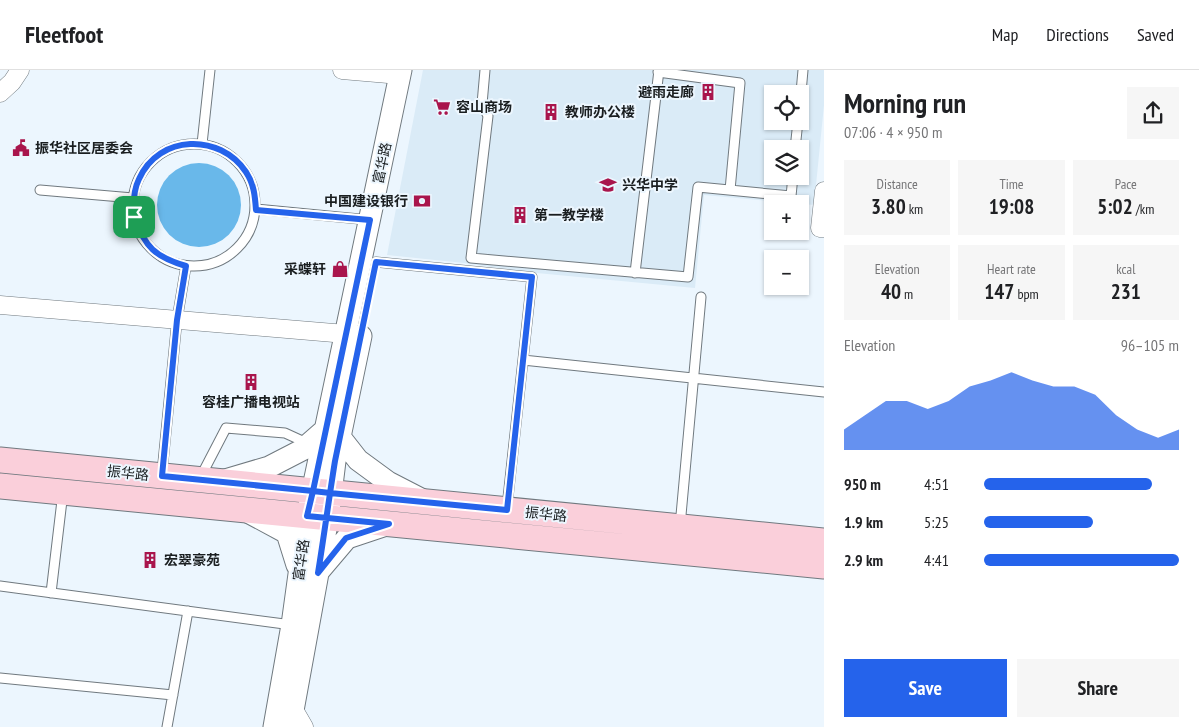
<!DOCTYPE html>
<html lang="en">
<head>
<meta charset="utf-8">
<style>
  :root { --surface:#fff; --page:#f6f6f6; --text:#202124; --muted:#757577; --line:#e0e0e0; --accent:#2563eb }
  body { margin:0; font-family:"PT Sans Narrow","Noto Sans SC",sans-serif; background:var(--page); color:var(--text); height:100vh; display:flex; flex-direction:column; font-size:19px; white-space:nowrap }
  * { box-sizing:border-box; margin:0 }
  p { font-size:16px; color:var(--muted) }
  .icon { flex:none; width:28px; height:28px; fill:none; stroke:currentColor; stroke-width:2; stroke-linecap:round; stroke-linejoin:round }
  .map { position:relative; flex:1; overflow:hidden }
  .details { display:flex; flex-direction:column; background:var(--surface); width:375px }
  .details>* { flex:none }
  .tools { position:absolute; left:764px; top:15px; display:grid; gap:10px }
  .tools a { display:grid; place-items:center; width:45px; height:45px; border-radius:0px; background:var(--surface); box-shadow:0 1px 4px #0004; font-size:25px }
  .pin { position:absolute; display:grid; place-items:center; width:42px; height:42px; color:#fff; margin:-21px; border-radius:10px; box-shadow:0 2px 8px #0006 }
  .round { display:grid; place-items:center; flex:none; width:52px; height:52px; border-radius:0px; background:var(--page) }
  .overview { display:flex; align-items:center; justify-content:space-between; height:85px; padding:0 20px }
  h1 { font-size:28px; font-weight:700; line-height:38px }
  .stats { display:grid; grid-template-columns:repeat(3,1fr); gap:8px; height:85px; padding:5px 20px }
  .stats div { display:grid; align-content:center; border-radius:0px; background:var(--page); text-align:center }
  .stats b { font-size:21px; font-weight:700 }
  .stats small { font-size:14px; font-weight:400 }
  .stats p { font-size:14px }
  .chart { height:140px; padding:10px 20px }
  .chart p { display:flex; justify-content:space-between }
  .chart svg { width:100%; height:90px; margin-top:5px; fill:var(--accent); opacity:.7 }
  .button { display:flex; gap:10px; margin-top:auto; padding:10px 20px }
  .button a { flex:1; height:58px; border-radius:0px; background:var(--accent); color:#fff; font-size:20px; font-weight:700; line-height:58px; text-align:center }
  .button a+a { background:var(--page); color:var(--text) }
  ul { padding:0 20px; list-style:none; font-size:16px }
  li { display:grid; grid-template-columns:80px 60px 1fr; align-items:center; height:38px }
  li i { height:12px; border-radius:6px; background:var(--accent) }
  header { display:flex; align-items:center; gap:30px; box-sizing:border-box; height:70px; padding:0 25px; background:var(--surface); border-bottom:1px solid var(--line) }
  header strong { font-size:24px }
  nav { display:flex; gap:28px; margin-inline-start:auto; font-size:18px }
  main { display:flex; flex:1; min-height:0 }
  .map>svg:first-child { display:block }
</style>
</head>
<body>
<header>
<strong>Fleetfoot</strong>
<nav><a>Map</a><a>Directions</a><a>Saved</a></nav>
</header>
<main>
<div class="map">
<svg width="824" height="657" viewBox="0 0 824 657">
  <rect width="100%" height="100%" fill="#ecf6fe"/>
  <path fill="#daebf7" fill-rule="evenodd" d="M423,0H824V35L814,135L704,125L695,218L526,202L464,193L387,185ZM772,24H800V51H772ZM772,79H800V106H772Z"/>
  <path fill="#69b8ea" d="M157 135a42 42 0 1 1 84 0a42 42 0 1 1-84 0Z"/>
  <g fill="none" stroke-linecap="round" stroke-linejoin="round">
    <g stroke="#70797f" stroke-width="11">
      <path id="service" d="M485,0L482,34L488,46L471,188L688,207L698,117L791,126L793,106
        M658,2L740,13L730,120
        M800,34L803,0
        M133 135a61 61 0 1 1 122 0a61 61 0 1 1-122 0Z
        M202,74L210,0
        M795,79L798,51
        M40,120L133,128
        M256,139L370,150
        M376,192L532,207L507,437
        M635,203L659,0
        M523,290L824,322
        M162,403L177,250L186,196
        M200,408L226,358L285,363L309,374
        M680,456L701,227
        M0,516L292,555
        M51,523L63,422
        M0,608L173,625
        M167,657L188,541"/>
    </g>
    <g stroke="#70797f" stroke-width="19">
      <path id="minor" d="M342,0L400,5
        M0,23L12,12L20,0
        M824,121L820,158H824
        M0,235L346,264
        M293,638L304,657"/>
    </g>
    <g stroke="#70797f" stroke-width="23">
      <path id="tertiary" d="M340,367L358,390L388,412L421,429
        M225,410L269,397L302,380L326,359
        M246,441L287,463L297,495
        M319,501L347,468L386,455
        M274,657L292,555L307,446L401,0
        M290,657L328,448L335,391L361,266"/>
    </g>
    <g stroke="#70797f" stroke-width="27">
      <path id="secondary" d="M0,390L824,471
        M0,416L824,496"/>
    </g>
    <use href="#service" stroke="#fff" stroke-width="9"/>
    <use href="#minor" stroke="#fff" stroke-width="18"/>
    <use href="#tertiary" stroke="#fff" stroke-width="21"/>
    <use href="#secondary" stroke="#facfda" stroke-width="25"/>
  </g>
  <g fill="none" stroke-linecap="round" stroke-linejoin="round">
    <g stroke="#fff" stroke-width="10">
      <path id="route" d="M134,147C145,177 155,187 186,196L177,250L162,406L313,421L307,446L389,454L346,468L318,503C324,466 329,428 335,391L376,192L532,207L507,440L330,423L313,421L370,150L256,140C255,126 254,114 246,102C220,63 159,64 139,109C133,121 133,134 134,147"/>
    </g>
    <use href="#route" stroke="#2563eb" stroke-width="6"/>
  </g>
  <defs>
    <g id="building-bare" transform="scale(1.35)"><path d="M-4-6H4V6H1V3H-1V6H-4ZM-2.5-4.3h1.7v1.8h-1.7ZM.8-4.3h1.7v1.8H.8ZM-2.5-1h1.7V.8h-1.7ZM.8-1h1.7V.8H.8Z" fill="#a9154c" stroke="#ecf6fe" stroke-width="2.5" paint-order="stroke"/></g>
    <g id="supermarket-bare" transform="scale(1.35)"><path d="M-6-5.5h2.5l.6 2H6L4.5 2H-2.5L-4.4-4H-6ZM-1.5 3.2a1.3 1.3 0 1 0 .1 0ZM3 3.2a1.3 1.3 0 1 0 .1 0Z" fill="#a9154c" stroke="#ecf6fe" stroke-width="2.5" paint-order="stroke"/></g>
    <g id="civic-bare" transform="scale(1.35)"><path d="M-.6-6.5H3V-4.5H.6V-3L4-1V1h2V6H-6V1h2V-1L-.6-3ZM-1.2 2.5V6h2.4V2.5Z" fill="#a9154c" stroke="#ecf6fe" stroke-width="2.5" paint-order="stroke"/></g>
    <g id="school-bare" transform="scale(1.35)"><path d="M0-5L7-2L0 1L-7-2ZM-4 1L0 2.5L4 1V4Q0 6-4 4Z" fill="#a9154c" stroke="#ecf6fe" stroke-width="2.5" paint-order="stroke"/></g>
    <g id="bank-bare" transform="scale(1.35)"><path d="M-6-4H6V4H-6ZM0-2.3a2.3 2.3 0 1 0 0 4.6a2.3 2.3 0 1 0 0-4.6Z" fill="#a9154c" stroke="#ecf6fe" stroke-width="2.5" paint-order="stroke"/></g>
    <g id="shop-bare" transform="scale(1.35)"><path d="M-5-2.5h2.3a2.7 3.5 0 0 1 5.4 0H5L5.5 6h-11ZM-1.5-2.5h3a1.5 2.3 0 0 0-3 0Z" fill="#a9154c" stroke="#ecf6fe" stroke-width="2.5" paint-order="stroke"/></g>
  </defs>
  <g fill-rule="evenodd">
    <use href="#building-bare" x="708" y="22"/>
    <use href="#supermarket-bare" x="442" y="37"/>
    <use href="#building-bare" x="551" y="42"/>
    <use href="#civic-bare" x="21" y="78"/>
    <use href="#school-bare" x="608" y="115"/>
    <use href="#bank-bare" x="422" y="131"/>
    <use href="#building-bare" x="520" y="145"/>
    <use href="#shop-bare" x="340" y="199"/>
    <use href="#building-bare" x="251" y="312"/>
    <use href="#building-bare" x="150" y="490"/>
  </g>
  <g text-anchor="middle" stroke-width="4" stroke-linejoin="round" paint-order="stroke">
    <g font-size="14" font-weight="bold" fill="#1a1e20" stroke="#ecf6fe" text-anchor="start">
      <text x="694" y="27" text-anchor="end">避雨走廊</text>
      <text x="456" y="42">容山商场</text>
      <text x="565" y="47">教师办公楼</text>
      <text x="35" y="83">振华社区居委会</text>
      <text x="622" y="120">兴华中学</text>
      <text x="408" y="136" text-anchor="end">中国建设银行</text>
      <text x="534" y="150">第一教学楼</text>
      <text x="326" y="204" text-anchor="end">采蝶轩</text>
      <text x="251" y="337" text-anchor="middle">容桂广播电视站</text>
      <text x="164" y="495">宏翠豪苑</text>
    </g>
    <g font-size="14" fill="#1a1e20" stroke="#ecf6fe">
      <text transform="translate(382 93) rotate(-78)" y="5">富华路</text>
      <text transform="translate(128 403) rotate(6)" y="5">振华路</text>
      <text transform="translate(546 444) rotate(6)" y="5">振华路</text>
      <text transform="translate(301 490) rotate(-82)" y="5">富华路</text>
    </g>
  </g>
</svg>
<div class="tools">
<a><svg class="icon" aria-label="locate" viewBox="0 0 24 24"><circle cx="12" cy="12" r="6"/><path d="M12 2v4M12 18v4M2 12h4M18 12h4"/></svg></a>
<a><svg class="icon" aria-label="layers" viewBox="0 0 24 24"><path d="M12 4l9 5-9 5-9-5zM3 14l9 5 9-5"/></svg></a>
<a>+</a>
<a>−</a>
</div>
<div class="pin" style="left:134px;top:147px;background:#1e9e55"><svg class="icon" aria-label="arrive" viewBox="0 0 24 24"><path d="M6 21V4h12l-3 4 3 4H6"/></svg></div>
</div>
<section class="details">
<div class="overview"><div><h1>Morning run</h1><p>07:06 · 4 × 950 m</p></div><a class="round"><svg class="icon" aria-label="share" viewBox="0 0 24 24"><path d="M12 15V3M7 8l5-5 5 5M5 13v7h14v-7"/></svg></a></div>
<div class="stats">
<div><p>Distance</p><b>3.80<small> km</small></b></div>
<div><p>Time</p><b>19:08</b></div>
<div><p>Pace</p><b>5:02<small> /km</small></b></div>
</div>
<div class="stats">
<div><p>Elevation</p><b>40<small> m</small></b></div>
<div><p>Heart rate</p><b>147<small> bpm</small></b></div>
<div><p>kcal</p><b>231</b></div>
</div>
<div class="chart"><p><span>Elevation</span>96–105 m</p>
<svg viewBox="0 0 160 44" preserveAspectRatio="none"><path d="M0 44V34L10 27L20 20L30 20L40 24L50 20L60 13L70 10L80 6L90 10L100 13L110 13L120 17L130 27L140 34L150 38L160 34V44z"/></svg>
</div>
<ul>
<li><b>950 m</b>4:51<i style="width:86%"></i></li>
<li><b>1.9 km</b>5:25<i style="width:56%"></i></li>
<li><b>2.9 km</b>4:41<i style="width:100%"></i></li>
</ul>
<div class="button"><a>Save</a><a>Share</a></div>
</section>
</main>
</body>
</html>
